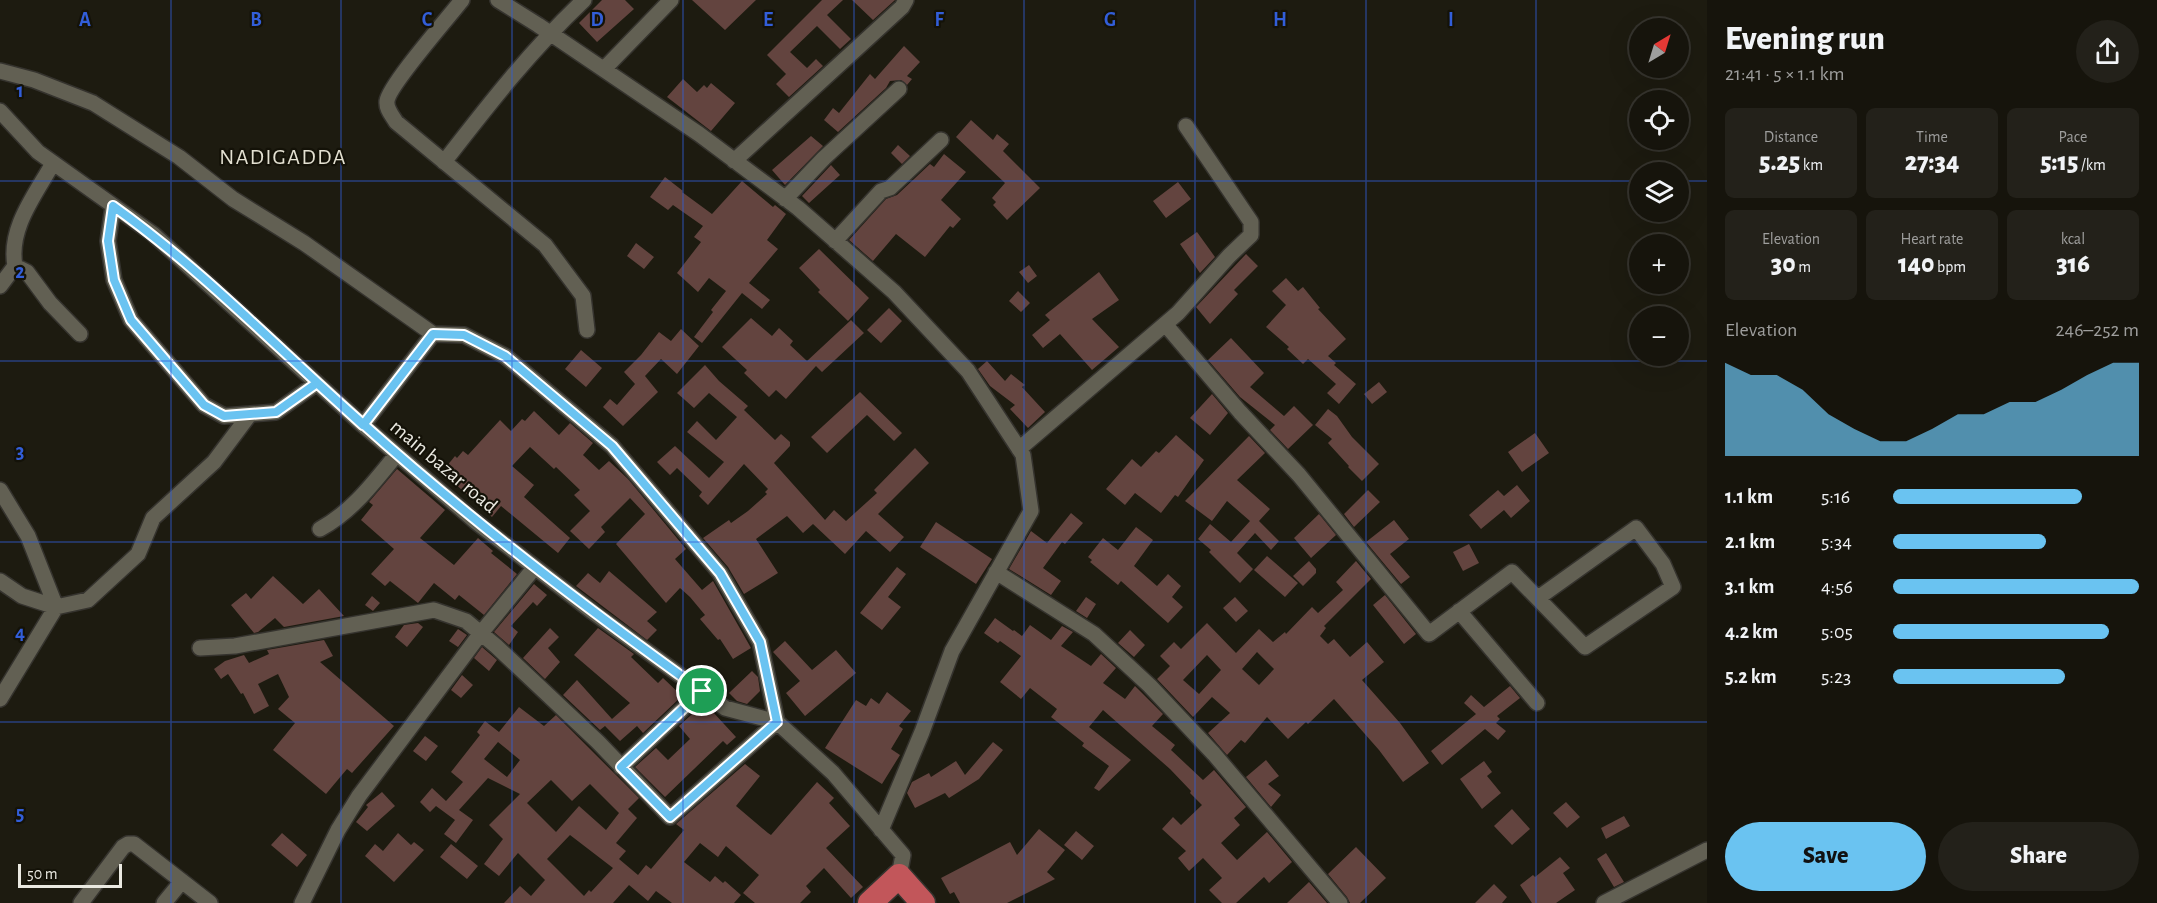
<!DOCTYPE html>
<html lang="en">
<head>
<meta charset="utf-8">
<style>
  :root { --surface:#16140c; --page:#23211a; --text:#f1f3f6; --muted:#9e9e9d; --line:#35332d; --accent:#6ac3f1 }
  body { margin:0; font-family:"Alegreya Sans",sans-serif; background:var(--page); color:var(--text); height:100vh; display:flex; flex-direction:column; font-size:22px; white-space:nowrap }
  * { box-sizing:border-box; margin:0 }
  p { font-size:20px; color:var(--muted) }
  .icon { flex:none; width:33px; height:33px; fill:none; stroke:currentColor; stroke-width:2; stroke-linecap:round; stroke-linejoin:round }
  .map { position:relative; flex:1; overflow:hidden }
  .drawer { display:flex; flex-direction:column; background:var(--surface); width:450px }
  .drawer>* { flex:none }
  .needle { width:39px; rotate:38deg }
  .buttons { position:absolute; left:1629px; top:18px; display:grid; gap:12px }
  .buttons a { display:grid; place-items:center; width:60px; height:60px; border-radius:50%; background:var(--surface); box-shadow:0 6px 24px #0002,0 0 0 2px var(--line); font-size:30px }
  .scale { position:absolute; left:18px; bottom:15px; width:104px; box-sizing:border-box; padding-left:6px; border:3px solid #eae9e1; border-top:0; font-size:16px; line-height:21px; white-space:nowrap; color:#eae9e1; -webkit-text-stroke:4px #141208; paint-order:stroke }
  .pin { position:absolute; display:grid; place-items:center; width:51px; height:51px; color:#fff; margin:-26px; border:3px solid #fff; border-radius:50%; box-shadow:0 2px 6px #0007 }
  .round { display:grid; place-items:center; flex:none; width:63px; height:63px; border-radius:32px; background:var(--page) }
  .summary { display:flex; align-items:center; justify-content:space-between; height:102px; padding:0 18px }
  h1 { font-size:33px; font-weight:800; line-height:45px }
  .metrics { display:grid; grid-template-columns:repeat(3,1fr); gap:9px; height:102px; padding:6px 18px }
  .metrics div { display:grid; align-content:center; border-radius:9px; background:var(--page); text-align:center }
  .metrics b { font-size:26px; font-weight:800 }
  .metrics small { font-size:16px; font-weight:400 }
  .metrics p { font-size:16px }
  .chart { height:168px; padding:12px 18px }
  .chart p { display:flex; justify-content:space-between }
  .chart svg { width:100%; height:108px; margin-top:6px; fill:var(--accent); opacity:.7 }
  .action { display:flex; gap:12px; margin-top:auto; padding:12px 18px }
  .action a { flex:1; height:69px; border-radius:36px; background:var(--accent); color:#111; font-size:24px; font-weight:800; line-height:69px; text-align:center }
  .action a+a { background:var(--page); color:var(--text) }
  ul { padding:0 18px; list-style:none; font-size:20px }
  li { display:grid; grid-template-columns:96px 72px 1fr; align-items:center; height:45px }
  li i { height:15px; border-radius:8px; background:var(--accent) }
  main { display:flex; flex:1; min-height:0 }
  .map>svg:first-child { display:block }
</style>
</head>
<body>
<main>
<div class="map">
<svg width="1707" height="903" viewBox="0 0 1707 903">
  <rect width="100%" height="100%" fill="#1d1b10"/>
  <path fill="#63443f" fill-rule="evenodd" d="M602,0H625L634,9L597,42L579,23Z
    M692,0H756L725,30Z
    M822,0H843L827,15L851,39L840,49L817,26L790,52L807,68L816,59L823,66L789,97L776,84L786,74L767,55Z
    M852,0H895L873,20Z
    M904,46L920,62L907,76L912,79L907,85L901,80L890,81L886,88L838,132L824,120L833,108L839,113L870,74L875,79Z
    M683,79L697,92L704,85L707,88L711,83L735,103L711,131L667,97Z
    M971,120L993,140L997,134L1009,144L1003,151L1040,188L1007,220L993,205L996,202L992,198L1005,183L956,137Z
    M811,136L823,146L785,185L772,170Z
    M898,145L910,156L902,164L891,153Z
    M944,154L966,172L941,200L961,219L953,228L950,226L925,257L896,234L873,261L849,240L886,199L897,195L930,164L934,167Z
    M831,165L840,175L809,203L802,196Z
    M665,177L683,191L682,192L712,214L742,181L773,207L775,205L786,214L767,240L778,249L749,283L770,300L762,309L742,293L702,343L694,337L713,312L711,310L726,291L709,278L698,292L677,273L701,242L694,237L703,226L673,205L668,210L650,197Z
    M1178,182L1191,199L1166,218L1153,201Z
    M1197,232L1215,257L1200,273L1180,244Z
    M636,243L654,257L644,269L627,256Z
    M819,249L869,298L848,321L818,292L820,290L799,268Z
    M1246,254L1258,266L1234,290L1238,294L1210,324L1196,307Z
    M1029,265L1037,276L1028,283L1019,272Z
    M1099,272L1119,300L1092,319L1119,347L1092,370L1060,334L1043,348L1032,335L1050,320L1045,315Z
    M1286,278L1298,291L1303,287L1320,308L1318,309L1346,339L1328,356L1336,363L1334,365L1356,384L1339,404L1327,393L1336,384L1308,359L1303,364L1287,349L1289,347L1266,327L1286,305L1272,291Z
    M1018,291L1030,303L1021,312L1009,301Z
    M889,308L902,321L881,343L867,330Z
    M751,318L772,336L779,328L793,341L790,345L807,361L851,320L864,333L822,372L816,366L786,399L776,390L769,397L744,373L747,370L722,347Z
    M681,329L699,346L677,374L661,359L645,376L658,392L623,426L603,407L610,399L617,405L635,384L624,372L641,355L659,332L671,341Z
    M1231,338L1264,373L1250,387L1284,416L1294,406L1313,425L1288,449L1270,430L1275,425L1240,397L1208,360Z
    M581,350L602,368L586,387L565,369Z
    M987,361L1005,381L1011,374L1025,385L1022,387L1045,412L1028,428L1010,409L1015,405L990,386L978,369Z
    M705,365L719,381L748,406L744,410L775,440L781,434L790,442V446L774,463L825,520L834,510L846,521L877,493L874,490L915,448L929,463L878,514L904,537L890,552L866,531L845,554L813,524L803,533L787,516L756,539L778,573L744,594L728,567L703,538L729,520L731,523L748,511L767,494L765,492L768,489L744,464L708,505L699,496L702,492L677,468L670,475L657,462L675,446L709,478L724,462L687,432L697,421L716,440L737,417L709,393L694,408L677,393Z
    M1379,382L1387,392L1372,404L1364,394Z
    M860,392L902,433L894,441L867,415L827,453L811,437Z
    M1212,394L1228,413L1210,435L1190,418Z
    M1328,409L1337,416L1352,437L1379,464L1362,481L1348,467L1349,466L1328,443L1332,439L1315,425Z
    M534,411L559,435L570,423L593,443L583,455L599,470L609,461L628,479L686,549L675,559L702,590L713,581L751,648L733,659L720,639L718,640L700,619L705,615L690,597L680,588L666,603L616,544L645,514L630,498L601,527L605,532L589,549L570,531L590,511L574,495L580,490L556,467L554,469L530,447L512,466L534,485L524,497L570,538L558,553L501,506L492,517L442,472L455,456L457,458L463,451L468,455L500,420L511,431L522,419L525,421Z
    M1535,433L1549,453L1522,472L1508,452Z
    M1176,435L1204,460L1178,497L1175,495L1161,513L1135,493L1125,505L1106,489L1132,459L1141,467L1156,451L1159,453Z
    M1249,436L1265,453L1237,480L1270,509L1259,521L1279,541L1271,550L1255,533L1237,553L1253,569L1240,583L1209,552L1211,550L1198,539L1210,524L1231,542L1250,521L1227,501L1212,521L1185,501Z
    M397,469L445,510L420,538L454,565L478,538L493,551L491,553L517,574L484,615L459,595L455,600L434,583L418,603L390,581L385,586L371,574L394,549L361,520L373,505L369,502Z
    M1517,485L1530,501L1511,518L1504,510L1481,529L1469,515L1498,490L1504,496Z
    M1368,490L1380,502L1354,527L1344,514Z
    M1071,513L1083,523L1065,544L1062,542L1043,568L1061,581L1051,595L1009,569L1031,531L1047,543Z
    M1319,514L1336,535L1311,558L1294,538Z
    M1394,520L1409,539L1390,554L1410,577L1401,584L1366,542Z
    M936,522L992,559L976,584L920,547Z
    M1136,527L1153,540L1134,566L1157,586L1168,574L1181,586L1172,597L1183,607L1168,623L1121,581L1118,585L1090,562L1092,560L1088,557L1103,538L1118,550Z
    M1469,544L1479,563L1463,571L1453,552Z
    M1267,556L1298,583L1285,597L1254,570Z
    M1309,561L1316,569V573L1303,586L1293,576Z
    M1356,561L1371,579L1324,626L1326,628L1320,636L1328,644L1334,639L1350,657L1367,642L1384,662L1362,680L1400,723L1429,763L1403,782L1379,750L1334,699L1308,724L1306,722L1288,739L1267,717L1245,743L1241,740L1227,755L1208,733L1230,713L1212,697L1193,717L1157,679L1170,666L1160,656L1174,642L1181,649L1207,623L1236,653L1259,629L1273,642L1285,632L1286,634L1312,607L1318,613L1343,590L1336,582ZM1257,652L1274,669L1259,685L1242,669ZM1207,655L1221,670L1199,694L1183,680Z
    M897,567L906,574L888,597L901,607L882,630L860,613Z
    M609,571L657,612L647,621L657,630L647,640L576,586L588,573L600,583Z
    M273,576L303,604L319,589L344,616L284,627L275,618L258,632L254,633L231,605L246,593L251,599Z
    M534,584L547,595L537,606L533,602L511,626L518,632L509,645L494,632Z
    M1385,595L1416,634L1404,644L1373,605Z
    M372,596L380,603L373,611L365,605Z
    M1086,597L1096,604L1087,618L1076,611Z
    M1235,597L1248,611L1236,622L1223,608Z
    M995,618L1013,631L1014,630L1022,636L1030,625L1051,640L1062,626L1073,632L1061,646L1091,666L1101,654L1116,668L1103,683L1125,699L1135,686L1163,714L1152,726L1175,745L1171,750L1203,780L1214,770L1246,807L1234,818L1240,825L1221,843L1237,860L1267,832L1292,862L1269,883L1264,877L1236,903H1222L1209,890L1222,878L1203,858L1189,871L1178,858L1186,851L1162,829L1173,817L1181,825L1202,805L1190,793L1191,791L1170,769L1103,710L1089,727L1131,760L1099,791L1094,788L1109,766L1082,746L1084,743L1051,717L1057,709L1030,688L1021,699L1000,682L1021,656L1000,641L998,643L984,633Z
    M418,623L423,627L407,647L395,637L404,625Z
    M550,628L559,637L548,648L560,662L545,679L523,658Z
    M598,628L634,654L631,657L658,683L663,678L682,696L643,733L637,726L620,741L605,726L600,730L563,695L577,680L612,719L630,703L574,655Z
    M458,629L467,635L458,647L449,641Z
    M1130,630L1145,645L1134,657L1118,643Z
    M324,640L333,656L320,662L394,726L352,773L347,769L326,794L273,750L295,723L278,709L289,697L278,674L258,684L269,706L254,714L243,693L241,694L228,674L221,679L214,669L225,661L244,655L249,663L269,654L267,650Z
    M785,641L812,670L836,650L856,673L805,716L786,693L800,681L773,652Z
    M482,647L497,660L489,671L474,658Z
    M752,671L758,677L760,691L747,704L737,701L729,693Z
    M462,675L473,685L461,698L451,690Z
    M1510,686L1520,698L1497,716L1500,719L1496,723L1506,731L1498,740L1485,729L1442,765L1431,751L1476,714L1464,703L1471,695L1484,707Z
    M887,692L911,711L899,726L903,729L891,749L900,755L882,784L825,748L856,700L866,706L871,698L879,704Z
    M703,704L712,711L736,737L727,745L723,741L665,797L635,767L656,748L668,760L690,739L679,726Z
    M519,707L544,726L556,715L639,798L628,809L637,818L616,843L626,851L619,859L638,875L646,865L651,869L684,830L676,824L745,764L760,776L736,806L768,833L771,835L817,782L834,798L829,803L850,826L826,848L863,887L851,898L824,868L806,886L811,892L800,903H755L743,893L759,875L726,846L718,857L700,843L684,862L710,882L715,876L723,883L725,881L741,895L734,903H672L656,891L648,901L629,885L613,903H504L520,886L531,896L545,880L518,853L499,876L484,864L503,839L489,825L520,794L488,778L459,810L473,820L456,843L444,834L455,820L436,806L430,812L420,802L432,788L446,801L463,782L451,772L480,735L477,732L485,721L499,732ZM498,742L520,760L507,777L484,759ZM551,780L572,801L590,784L619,813L606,830L579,806L556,832L527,803ZM570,835L613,868L591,892L589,890L584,896L547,859Z
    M425,736L438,746L426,761L413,751Z
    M993,742L1003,750L979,779L949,798L945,793L915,808L907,793L912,782L929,773L931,777L956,761L965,775Z
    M1266,760L1279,776L1268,784L1281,795L1271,807L1246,777Z
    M1484,761L1492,772L1487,776L1501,793L1482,809L1460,779Z
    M382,792L395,806L367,831L356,822L368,807L366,805Z
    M1566,802L1580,817L1567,828L1553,813Z
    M1512,809L1530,829L1512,845L1494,826Z
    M1624,816L1630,826L1606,839L1601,828Z
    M1039,829L1065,850L1047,872L1055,879L1007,903H960L954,892L950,894L941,878L1010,842L1017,855Z
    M1076,831L1094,846L1082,860L1064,845Z
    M282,833L307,855L297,867L271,845Z
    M398,833L411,845L414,842L424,850L394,882L365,856L375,844L383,851Z
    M451,844L478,866L467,879L440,857Z
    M1356,847L1386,878L1360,903H1350L1347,897L1328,874Z
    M1606,853L1624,882L1614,887L1597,859Z
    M1560,857L1570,868L1563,873L1575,890L1556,903H1532L1520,885L1533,875L1535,877Z
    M1309,882L1327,903H1287Z
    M1494,884L1507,897L1502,903H1475Z"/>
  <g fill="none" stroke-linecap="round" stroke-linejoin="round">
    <g stroke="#35332e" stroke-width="18">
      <path id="minor" d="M462,0C449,17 389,85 387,101C386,109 392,115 396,122L545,245L583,296L587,330
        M498,0L538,25L699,134L798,208L894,292L968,371L1023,455L1031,511L952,651L922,732L881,830
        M604,69L671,0
        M0,71L34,80L93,103L179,157L233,199L304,243L433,334L363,425
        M0,111L38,152L153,234L363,425L475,521L593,612L725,708L777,722
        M734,161L902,7L906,0
        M444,162C489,104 531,50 584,0
        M785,199L824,158L899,89
        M113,206L108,241L114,280L131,320L204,405L224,416L276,412L317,383
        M835,241L881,191L890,188L941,140
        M15,266L27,272L50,303L80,334
        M0,286L15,266C8,228 36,194 53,163
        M1165,324L1240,412L1299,475L1429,634L1512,572L1585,647L1673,587L1663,564L1636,528L1538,598
        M433,334L464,335L505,356L612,446L720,573L760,642L777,722L833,773L903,855L899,876
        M1019,449L1178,313L1229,256L1251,235V222L1186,126
        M0,490L28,536L56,607L22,596L0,581
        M320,529C353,511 374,482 397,454
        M996,572L1094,634L1150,686L1214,754L1340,903
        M1459,611L1537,703
        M200,648L235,646L434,610L466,621L496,646L598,742L670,817L777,722
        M0,699L56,607L88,600L138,554L153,518L214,462L250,414
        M621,767L702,691
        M81,903L123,847L128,844H134L210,903
        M164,903L182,881
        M302,903L338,830L359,796L481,633L535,567
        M1604,903L1707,850"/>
    </g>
    <g stroke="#35332e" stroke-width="27">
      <path id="trunk" d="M870,903L899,876L923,903"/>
    </g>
    <use href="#minor" stroke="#626053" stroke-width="15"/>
    <use href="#trunk" stroke="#c2565a" stroke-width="24"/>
  </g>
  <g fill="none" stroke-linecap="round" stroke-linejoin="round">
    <g stroke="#fff" stroke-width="12">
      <path id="route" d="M702,691C585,607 470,520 363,424C280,351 203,270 113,206L108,241L114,280L131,320L204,405L224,416L276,412L317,383L363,425L433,334L464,335L505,356L612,446L720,573L760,642L777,722L670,817L621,767L702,691"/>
    </g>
    <use href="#route" stroke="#6ac3f1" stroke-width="8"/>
  </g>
  <path fill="none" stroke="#325ed9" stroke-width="1.5" stroke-opacity="0.55" d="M171,0V903M341,0V903M512,0V903M683,0V903M854,0V903M1024,0V903M1195,0V903M1366,0V903M1536,0V903M0,181H1640M1678,181H1707M0,361H1707M0,542H1707M0,722H1707"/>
  <g text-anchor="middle" stroke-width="4.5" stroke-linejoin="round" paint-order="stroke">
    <g font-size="21" fill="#eae9e1" stroke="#141208">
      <text transform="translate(444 466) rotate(40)" y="7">main bazar road</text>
    </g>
    <g font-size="22" letter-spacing="1.5" fill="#e4e1d2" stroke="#141208">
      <text x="283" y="164">NADIGADDA</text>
    </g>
  </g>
  <g font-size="20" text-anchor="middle" font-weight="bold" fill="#325ed9" stroke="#141208" stroke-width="4.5" stroke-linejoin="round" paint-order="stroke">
    <text x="85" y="26">A</text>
    <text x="256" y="26">B</text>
    <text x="427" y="26">C</text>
    <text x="597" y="26">D</text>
    <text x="768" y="26">E</text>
    <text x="939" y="26">F</text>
    <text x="1110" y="26">G</text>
    <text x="1280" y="26">H</text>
    <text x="1451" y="26">I</text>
    <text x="20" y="97">1</text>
    <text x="20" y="278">2</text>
    <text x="20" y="458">3</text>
    <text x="20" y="639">4</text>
    <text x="20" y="820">5</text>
  </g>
</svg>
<div class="buttons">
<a><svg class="needle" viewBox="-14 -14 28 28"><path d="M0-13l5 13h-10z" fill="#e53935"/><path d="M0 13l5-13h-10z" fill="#9e9e9d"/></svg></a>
<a><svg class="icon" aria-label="locate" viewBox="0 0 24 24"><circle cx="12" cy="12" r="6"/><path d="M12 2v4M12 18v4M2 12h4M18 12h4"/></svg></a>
<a><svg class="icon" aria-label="layers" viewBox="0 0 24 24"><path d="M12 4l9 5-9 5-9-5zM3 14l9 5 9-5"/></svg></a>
<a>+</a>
<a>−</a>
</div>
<div class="scale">50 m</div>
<div class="pin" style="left:702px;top:691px;background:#1e9e55"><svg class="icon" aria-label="arrive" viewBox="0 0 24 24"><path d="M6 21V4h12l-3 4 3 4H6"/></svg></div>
</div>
<section class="drawer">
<div class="summary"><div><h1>Evening run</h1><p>21:41 · 5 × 1.1 km</p></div><a class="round"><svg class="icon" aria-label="share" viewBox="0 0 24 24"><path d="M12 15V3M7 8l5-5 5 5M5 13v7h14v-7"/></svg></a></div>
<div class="metrics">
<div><p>Distance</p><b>5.25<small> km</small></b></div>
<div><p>Time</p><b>27:34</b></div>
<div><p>Pace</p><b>5:15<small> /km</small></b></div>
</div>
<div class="metrics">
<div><p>Elevation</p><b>30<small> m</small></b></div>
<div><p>Heart rate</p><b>140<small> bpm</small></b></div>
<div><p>kcal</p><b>316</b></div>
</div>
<div class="chart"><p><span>Elevation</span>246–252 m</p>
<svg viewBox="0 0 160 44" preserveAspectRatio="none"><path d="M0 44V6L10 11L20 11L30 17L40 27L50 33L60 38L70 38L80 33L90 27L100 27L110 22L120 22L130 17L140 11L150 6L160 6V44z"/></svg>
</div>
<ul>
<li><b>1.1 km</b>5:16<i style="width:77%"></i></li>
<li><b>2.1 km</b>5:34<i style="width:62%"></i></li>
<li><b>3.1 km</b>4:56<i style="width:100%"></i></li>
<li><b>4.2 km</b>5:05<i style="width:88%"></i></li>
<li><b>5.2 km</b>5:23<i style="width:70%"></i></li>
</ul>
<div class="action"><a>Save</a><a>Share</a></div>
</section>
</main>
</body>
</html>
